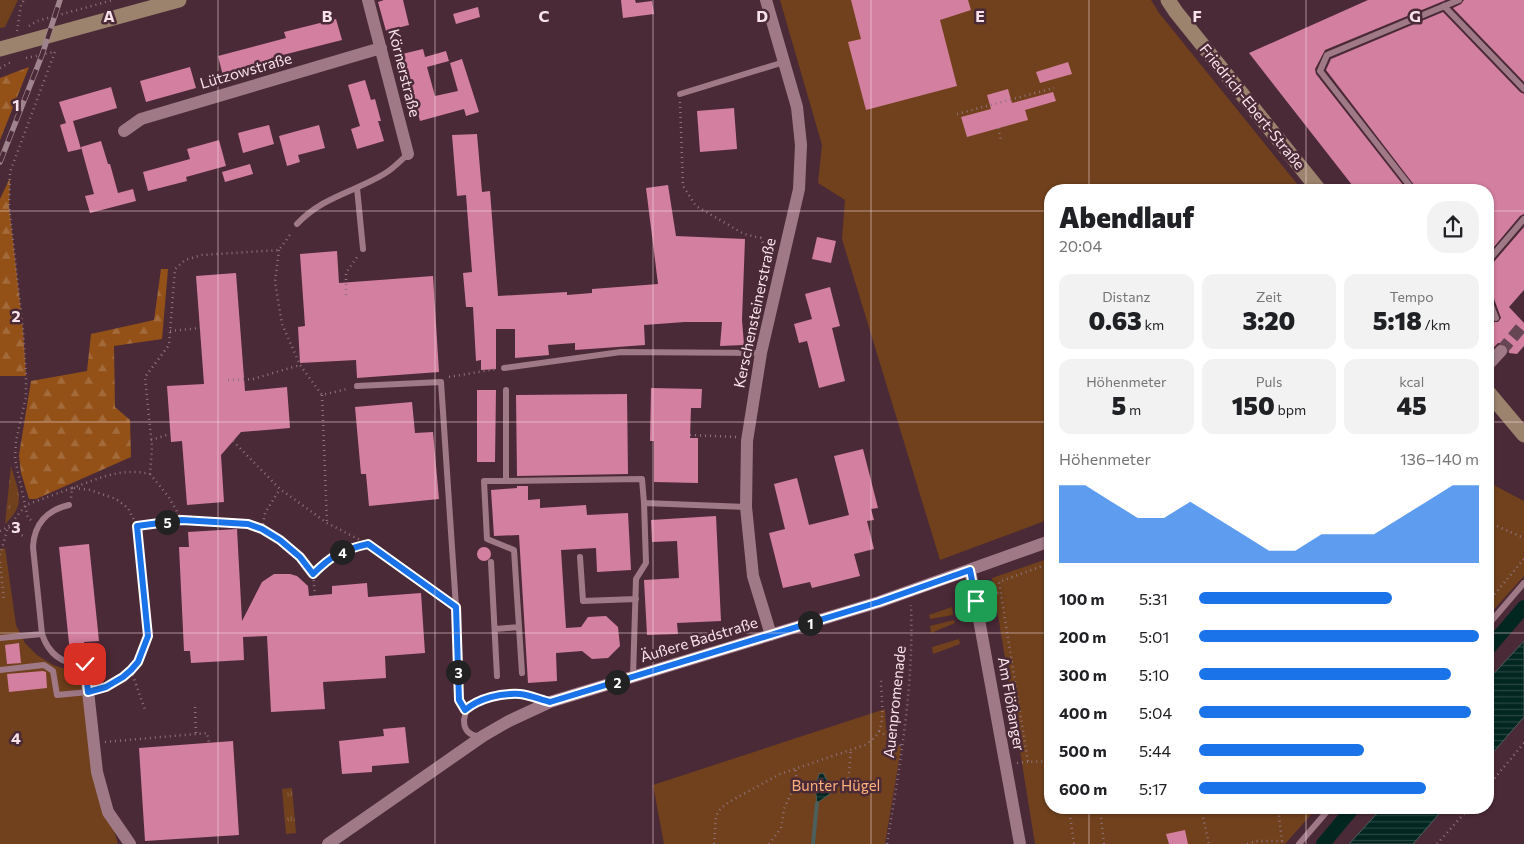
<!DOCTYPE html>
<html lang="de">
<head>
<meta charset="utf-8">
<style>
  :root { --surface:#fff; --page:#f2f2f2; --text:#202124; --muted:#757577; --accent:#1a73e8 }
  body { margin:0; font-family:Commissioner,sans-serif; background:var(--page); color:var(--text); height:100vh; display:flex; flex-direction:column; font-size:19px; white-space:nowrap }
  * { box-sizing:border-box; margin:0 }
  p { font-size:16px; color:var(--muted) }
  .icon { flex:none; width:28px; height:28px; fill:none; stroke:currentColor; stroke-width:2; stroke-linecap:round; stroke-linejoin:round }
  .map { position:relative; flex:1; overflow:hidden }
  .panel { position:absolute; left:1044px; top:184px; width:450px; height:630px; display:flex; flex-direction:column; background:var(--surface); border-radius:20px; box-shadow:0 1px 4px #0004 }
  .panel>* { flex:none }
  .pin { position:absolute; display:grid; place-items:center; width:42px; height:42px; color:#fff; margin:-21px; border-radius:10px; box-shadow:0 2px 8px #0006 }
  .km { position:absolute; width:25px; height:25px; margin:-12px; border-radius:50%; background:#222; color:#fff; font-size:14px; line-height:25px; text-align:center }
  .round { display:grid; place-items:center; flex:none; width:52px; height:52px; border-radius:20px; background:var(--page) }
  .head { display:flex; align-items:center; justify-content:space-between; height:85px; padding:0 15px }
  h1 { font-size:28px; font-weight:800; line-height:38px }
  .figures { display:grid; grid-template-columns:repeat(3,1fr); gap:8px; height:85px; padding:5px 15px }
  .figures div { display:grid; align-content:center; border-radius:12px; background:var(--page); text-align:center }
  .figures b { font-size:25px; font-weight:800 }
  .figures small { font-size:14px; font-weight:400 }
  .figures p { font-size:14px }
  .chart { height:140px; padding:10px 15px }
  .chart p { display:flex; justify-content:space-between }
  .chart svg { width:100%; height:90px; margin-top:5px; fill:var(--accent); opacity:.7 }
  ul { padding:0 15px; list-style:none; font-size:16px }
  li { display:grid; grid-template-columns:80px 60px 1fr; align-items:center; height:38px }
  li i { height:12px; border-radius:6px; background:var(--accent) }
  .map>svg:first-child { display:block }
</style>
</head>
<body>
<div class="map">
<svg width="1524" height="844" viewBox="0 0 1524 844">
  <defs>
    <pattern id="grass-tufts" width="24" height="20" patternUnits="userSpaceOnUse" patternTransform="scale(1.25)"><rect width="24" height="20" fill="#70411c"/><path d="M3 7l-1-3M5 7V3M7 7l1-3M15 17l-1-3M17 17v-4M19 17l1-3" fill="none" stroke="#855c3d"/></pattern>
    <pattern id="forest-firs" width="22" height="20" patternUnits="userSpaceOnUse" patternTransform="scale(1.25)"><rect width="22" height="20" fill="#935118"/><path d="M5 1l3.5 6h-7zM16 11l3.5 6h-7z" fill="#a36a3a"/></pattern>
    <pattern id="water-rules" width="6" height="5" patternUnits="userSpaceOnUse" patternTransform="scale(1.25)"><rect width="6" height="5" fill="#022720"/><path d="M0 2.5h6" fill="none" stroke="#284641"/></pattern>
  </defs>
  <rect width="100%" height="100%" fill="#4b2a37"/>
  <path fill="url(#grass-tufts)" d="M11,466C18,491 27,504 5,524Z
    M292,788L296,833L286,834L282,789Z"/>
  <path fill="url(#forest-firs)" d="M29,67L0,140V78Z
    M10,178L9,206L23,330L26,376H0V199Z
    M161,269H168L162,339L114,346L115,407L130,420L131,457L36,499H29L21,473L19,455L31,381L87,371L91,334L154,320Z"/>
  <path fill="#70411c" d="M0,0H18L5,27L0,28Z
    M780,0H1151L1159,13L1302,190H1050V519L940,560L842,239L845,200L818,183L822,145Z
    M1488,482L1524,501V576L1488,616Z
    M5,548L16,625L25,643L37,655L53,665L72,671L85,691L108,812L118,844H0V549Z
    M1050,558V808H1317L1285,844H1035L992,578Z
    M952,607L953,615L930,619L929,615Z
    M954,620L955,623L931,633L930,626Z
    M959,639L960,644L933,654L932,647Z
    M885,709L886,730L901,748L885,844H664L653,785Z"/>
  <path fill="url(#water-rules)" stroke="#4c5f5d" d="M1524,641V717L1488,758V680Z
    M823,773L827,780V787L834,791L817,803L815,786L819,774Z
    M1382,808H1444L1413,844H1349Z"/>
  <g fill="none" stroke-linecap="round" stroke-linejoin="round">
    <path stroke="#4c5f5d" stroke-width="4" d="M813,844L817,803"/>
    <path stroke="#022720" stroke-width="14" d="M1488,649L1524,607
      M1323,844L1353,808"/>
  </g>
  <path fill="#d37f9f" d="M384,0H403L409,25L386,31L378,2Z
    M621,0H635L636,3L652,1L654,14L623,18Z
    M851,0H968L971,10L940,20L957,86L866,110L848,42L861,39Z
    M1368,0H1446L1325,50L1315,69L1316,74L1407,190H1356L1249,53Z
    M1464,0H1524V82L1453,8L1461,4Z
    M478,7L480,17L456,24L453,14Z
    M1443,12L1520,92L1524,94V214L1520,216L1488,254V190H1418L1326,70L1331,59Z
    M336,19L342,40L271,58L272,64L223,76L218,56L286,38L284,32Z
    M423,49L425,57L446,51L449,61L427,67L435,96L458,91L450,63L462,59L479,112L466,116L464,109L420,121L402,54Z
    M1068,62L1072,74L1040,83L1036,72Z
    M190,67L196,88L146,102L140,81Z
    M365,80L371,100L375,99L381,121H378L384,141L357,149L351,129L360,126L348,85Z
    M111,87L117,108L73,121L81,149L68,152L60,125L66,123L59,102Z
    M1008,89L1012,103L1053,92L1056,101L1025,110L1028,120L967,137L961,117L991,109L987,95Z
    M734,108L737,149L700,152L697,111Z
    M269,125L274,144L243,153L238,133Z
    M319,125L325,148L298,155L300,162L287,166L279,136Z
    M477,134L482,192L490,191L498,296L567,292V295L592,293V289L658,284L646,188L668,185L676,236L745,239L742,320L744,345L720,346L722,322H685L644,325L645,345L575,350V343L548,345L549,355L515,358V329H496V369L481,370V360L476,361L473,307H466L463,273L472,272L466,195L457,196L452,135Z
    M219,140L226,166L186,177L187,181L148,191L143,172L190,159L187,149Z
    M101,141L108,164H110L118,193L133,189L136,201L90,213L85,196L94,194L81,147Z
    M250,164L253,174L225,182L222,172Z
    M1524,227V290L1509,307L1524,323V346L1517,354L1509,353V348L1503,343H1498L1492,349L1490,348L1488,340V310L1493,322H1498L1501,318L1493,296L1488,293V266L1492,264Z
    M817,237L836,241L831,263L812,259Z
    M337,251L339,283L433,276L439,372L357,378L356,360L300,363L298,327L305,326L300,254Z
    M236,273L245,391L287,387L290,428L241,432L221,455L224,502L187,505L182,441L171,442L167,386L204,384L196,276Z
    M830,287L840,326L832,328L845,381L819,388L807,341L799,343L794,324L812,319L805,294Z
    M651,388L702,389L701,408H691L690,438H698V483L654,482V441H650Z
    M477,390H496L495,462H477Z
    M627,394L628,474L517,476L516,395Z
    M412,402L415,433L433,432L439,499L369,506L366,474H361L355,407Z
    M863,449L878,508L871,509L874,520L867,521L874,549L854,554L860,576L812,588L810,582L783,588L769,533L785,529L774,484L797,478L809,525L849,515L834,456Z
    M517,486H528V500L540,499V508L586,505L587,515L628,513L631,570L597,572L596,548L561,550L566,628L581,627L588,617L606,616L618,627L620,646L608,658L592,659L582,651L556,653L557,681L528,683L519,535L494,536L491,490L517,488Z
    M716,516L721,621L677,623L678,634L647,635L644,580L679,578L677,541L652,542L651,520Z
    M237,529L242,621L262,582L274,574H290L297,576L308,586L309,596L332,594V586L367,583L368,597L421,593L425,653L385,656L386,678L323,682L325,709L271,712L267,636L243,637L244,660L191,663L190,651H184L179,547H189L188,532Z
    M89,544L99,641L84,642L85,651L70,653L59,547Z
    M477 554a7 7 0 1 1 14 0a7 7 0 1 1-14 0Z
    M19,643L21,663L7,664L5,645Z
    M43,671L46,672L47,688L9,692L7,674Z
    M405,727L409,763L372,766V772L342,774L339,741L384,736L383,729Z
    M233,741L239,835L145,841L139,748Z
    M1185,830L1188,844H1169L1166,834Z"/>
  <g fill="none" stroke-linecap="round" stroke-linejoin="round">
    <path stroke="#654652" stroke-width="12" stroke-dasharray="12 6" stroke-linecap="butt" d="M1501,351L1524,324"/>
    <path stroke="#8f737d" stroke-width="2.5" stroke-dasharray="1 4" stroke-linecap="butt" d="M29,26L37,21L113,0
      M17,31L21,5L24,0
      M26,58L54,52
      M0,68L13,61
      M680,102L683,186L696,206L744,234L761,238L769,259
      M957,114L1054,88
      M998,128L1001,140
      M279,250L275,282L282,324L300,365L322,395L347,389
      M346,295V273L357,257
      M170,331L200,328
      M449,377L496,369
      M228,380L253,379L300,365
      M322,395L327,523
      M690,435L736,437
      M151,440L170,434
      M233,441L280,489L327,523L368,544L447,600
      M150,474L168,496L182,520
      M72,488C98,479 121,467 150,474L152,447L145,377L169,345L175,269L185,260L202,255L279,250L292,232
      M74,488L90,490L116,499L128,508L137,526L148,636L138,662L131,670L123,677L99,689
      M31,520L28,518L15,459L16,441L26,397V376L23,330L9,206L10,172L56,49
      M1488,522L1524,538
      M138,526L182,520L248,525L262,529L280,540L300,557L313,574
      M262,529L265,513L280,489
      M0,531L8,527L26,505L72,488L71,498
      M0,555L8,527L25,537
      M0,562L4,601
      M1050,563L999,582L1028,762L1050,761
      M315,596L313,574C332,556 341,550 366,544
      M988,597L1000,592
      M1488,602L1524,559
      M131,670L145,710
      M195,707L196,735
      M879,731L903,747
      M105,742L207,733L209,743
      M1017,763L1028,762
      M1488,786L1524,743
      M841,789L848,785L851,749
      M1069,808L1074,844
      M1100,808L1104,844
      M1201,808L1209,844
      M714,844L716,816L721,808L729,802L780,774L865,745C870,741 876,738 879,731C885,717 881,695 881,680
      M769,844L781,828L784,809L797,780L795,768
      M887,844C900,764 914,686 911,605
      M1247,844L1256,841H1282L1278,808
      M1437,844L1469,808"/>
    <path stroke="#a07987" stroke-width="6" d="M1444,6L1524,89
      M680,94L784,62
      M357,188L363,249
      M1413,190L1320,71L1327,55L1459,0
      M297,224C322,197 354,192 384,174C393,169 400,161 408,154
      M1488,261L1524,219
      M1488,298L1496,318
      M504,368L621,352L761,353
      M357,386L441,382L456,607L459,700L465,710
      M506,390V481L642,479L644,503L746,507
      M506,481H484L487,539L514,550L522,673
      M69,505C47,510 34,524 33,547L42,634C49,655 63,665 85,664
      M580,557L583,601L636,599
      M491,562L497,676
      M1488,625L1524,583
      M495,629L519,627
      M0,638L42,634
      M0,670L44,665L53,671L57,695L88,692
      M633,677L636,579L646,563L644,503
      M481,736C478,736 475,736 473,735C459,730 463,709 474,703C486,696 506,693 520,694C528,695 538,699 546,701
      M1299,844L1330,808"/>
    <path stroke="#a07987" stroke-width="12" d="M368,0L408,154
      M766,0L797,107L801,145L799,189L761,353L747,441L746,507L753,576L771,635
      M124,131L141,119L381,48
      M1488,365L1501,351
      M970,570L1020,844
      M85,664L97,772L108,812L130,844
      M328,844L483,736L509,721L550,702L879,602L1050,541"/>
    <path stroke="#9b836e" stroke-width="15" d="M1168,0L1176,12L1319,190
      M0,49L179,0
      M1488,392L1524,435"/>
    <g stroke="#9f838d" stroke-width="5.5">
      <path id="rail" d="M0,162L42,55L60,0"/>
    </g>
    <use href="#rail" stroke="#4b2a37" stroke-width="4" stroke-dasharray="11" stroke-linecap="butt"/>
  </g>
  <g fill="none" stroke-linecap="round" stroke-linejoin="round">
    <g stroke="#fff" stroke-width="10">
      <path id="route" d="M85,664L88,692L106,687L123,677L131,670L138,662L148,636L137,526L182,520L248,524L262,529L280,540L300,557L313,574C332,555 342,550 368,544L456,607L459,700L465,710C479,698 501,693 520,694C530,695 541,700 550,702L879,602L970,570L976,601"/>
    </g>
    <use href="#route" stroke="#1a73e8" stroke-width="6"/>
  </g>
  <path fill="none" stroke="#f9e3ea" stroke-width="1" stroke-opacity="0.55" d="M218,0V844M435,0V844M653,0V844M871,0V844M1089,0V190M1306,0V190M0,211H1050M1488,211H1524M0,422H1050M1488,422H1524M0,633H1050M1488,633H1524M1089,808V844M1306,808V844"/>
  <g text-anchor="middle" stroke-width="5" stroke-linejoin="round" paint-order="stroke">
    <g font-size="15" fill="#f9e3ea" stroke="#4b2a37">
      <text transform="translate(246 71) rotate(-16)" y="5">Lützowstraße</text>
      <text transform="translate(404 73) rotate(76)" y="5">Körnerstraße</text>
      <text transform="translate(1252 107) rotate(51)" y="5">Friedrich-Ebert-Straße</text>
      <text transform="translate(755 313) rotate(-78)" y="5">Kerschensteinerstraße</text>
      <text transform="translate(699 640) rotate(-17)" y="5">Äußere Badstraße</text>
      <text transform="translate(895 702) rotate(-84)" y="5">Auenpromenade</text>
      <text transform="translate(1011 704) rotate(80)" y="5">Am Flößanger</text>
    </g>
    <g font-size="15" fill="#fcb07a" stroke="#4b2a37">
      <text x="836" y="791">Bunter Hügel</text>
    </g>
  </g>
  <g font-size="16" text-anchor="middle" font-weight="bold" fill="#f9e3ea" stroke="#4b2a37" stroke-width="5" stroke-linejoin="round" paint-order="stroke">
    <text x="109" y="22">A</text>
    <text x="327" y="22">B</text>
    <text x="544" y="22">C</text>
    <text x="762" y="22">D</text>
    <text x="980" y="22">E</text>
    <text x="1197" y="22">F</text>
    <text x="1415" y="22">G</text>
    <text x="16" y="111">1</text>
    <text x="16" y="322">2</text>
    <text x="16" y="533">3</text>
    <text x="16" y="744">4</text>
  </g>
</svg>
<div class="pin" style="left:976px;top:601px;background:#1e9e55"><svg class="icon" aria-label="arrive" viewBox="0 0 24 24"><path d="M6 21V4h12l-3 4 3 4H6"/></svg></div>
<div class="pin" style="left:85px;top:664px;background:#d93025"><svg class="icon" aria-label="check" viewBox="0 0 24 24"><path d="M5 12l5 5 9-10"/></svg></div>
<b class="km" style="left:810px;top:623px">1</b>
<b class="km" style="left:617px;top:682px">2</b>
<b class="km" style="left:458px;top:672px">3</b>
<b class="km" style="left:342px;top:552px">4</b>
<b class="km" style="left:167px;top:522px">5</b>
<section class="panel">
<div class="head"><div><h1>Abendlauf</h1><p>20:04</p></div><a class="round"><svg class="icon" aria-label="share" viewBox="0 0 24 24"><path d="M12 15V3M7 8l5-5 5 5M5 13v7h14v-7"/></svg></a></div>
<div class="figures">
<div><p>Distanz</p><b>0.63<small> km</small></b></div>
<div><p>Zeit</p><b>3:20</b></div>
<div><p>Tempo</p><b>5:18<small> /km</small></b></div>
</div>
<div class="figures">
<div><p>Höhenmeter</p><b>5<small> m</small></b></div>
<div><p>Puls</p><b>150<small> bpm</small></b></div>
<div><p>kcal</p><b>45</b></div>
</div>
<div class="chart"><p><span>Höhenmeter</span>136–140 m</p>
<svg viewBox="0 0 160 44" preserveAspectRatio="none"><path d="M0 44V6L10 6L20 14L30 22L40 22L50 14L60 22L70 30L80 38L90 38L100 30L110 30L120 30L130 22L140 14L150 6L160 6V44z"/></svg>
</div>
<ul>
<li><b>100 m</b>5:31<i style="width:69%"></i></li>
<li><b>200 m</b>5:01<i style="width:100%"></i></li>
<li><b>300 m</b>5:10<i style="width:90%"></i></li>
<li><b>400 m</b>5:04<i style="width:97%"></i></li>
<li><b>500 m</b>5:44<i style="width:59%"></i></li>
<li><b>600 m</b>5:17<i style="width:81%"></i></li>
</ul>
</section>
</div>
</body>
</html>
